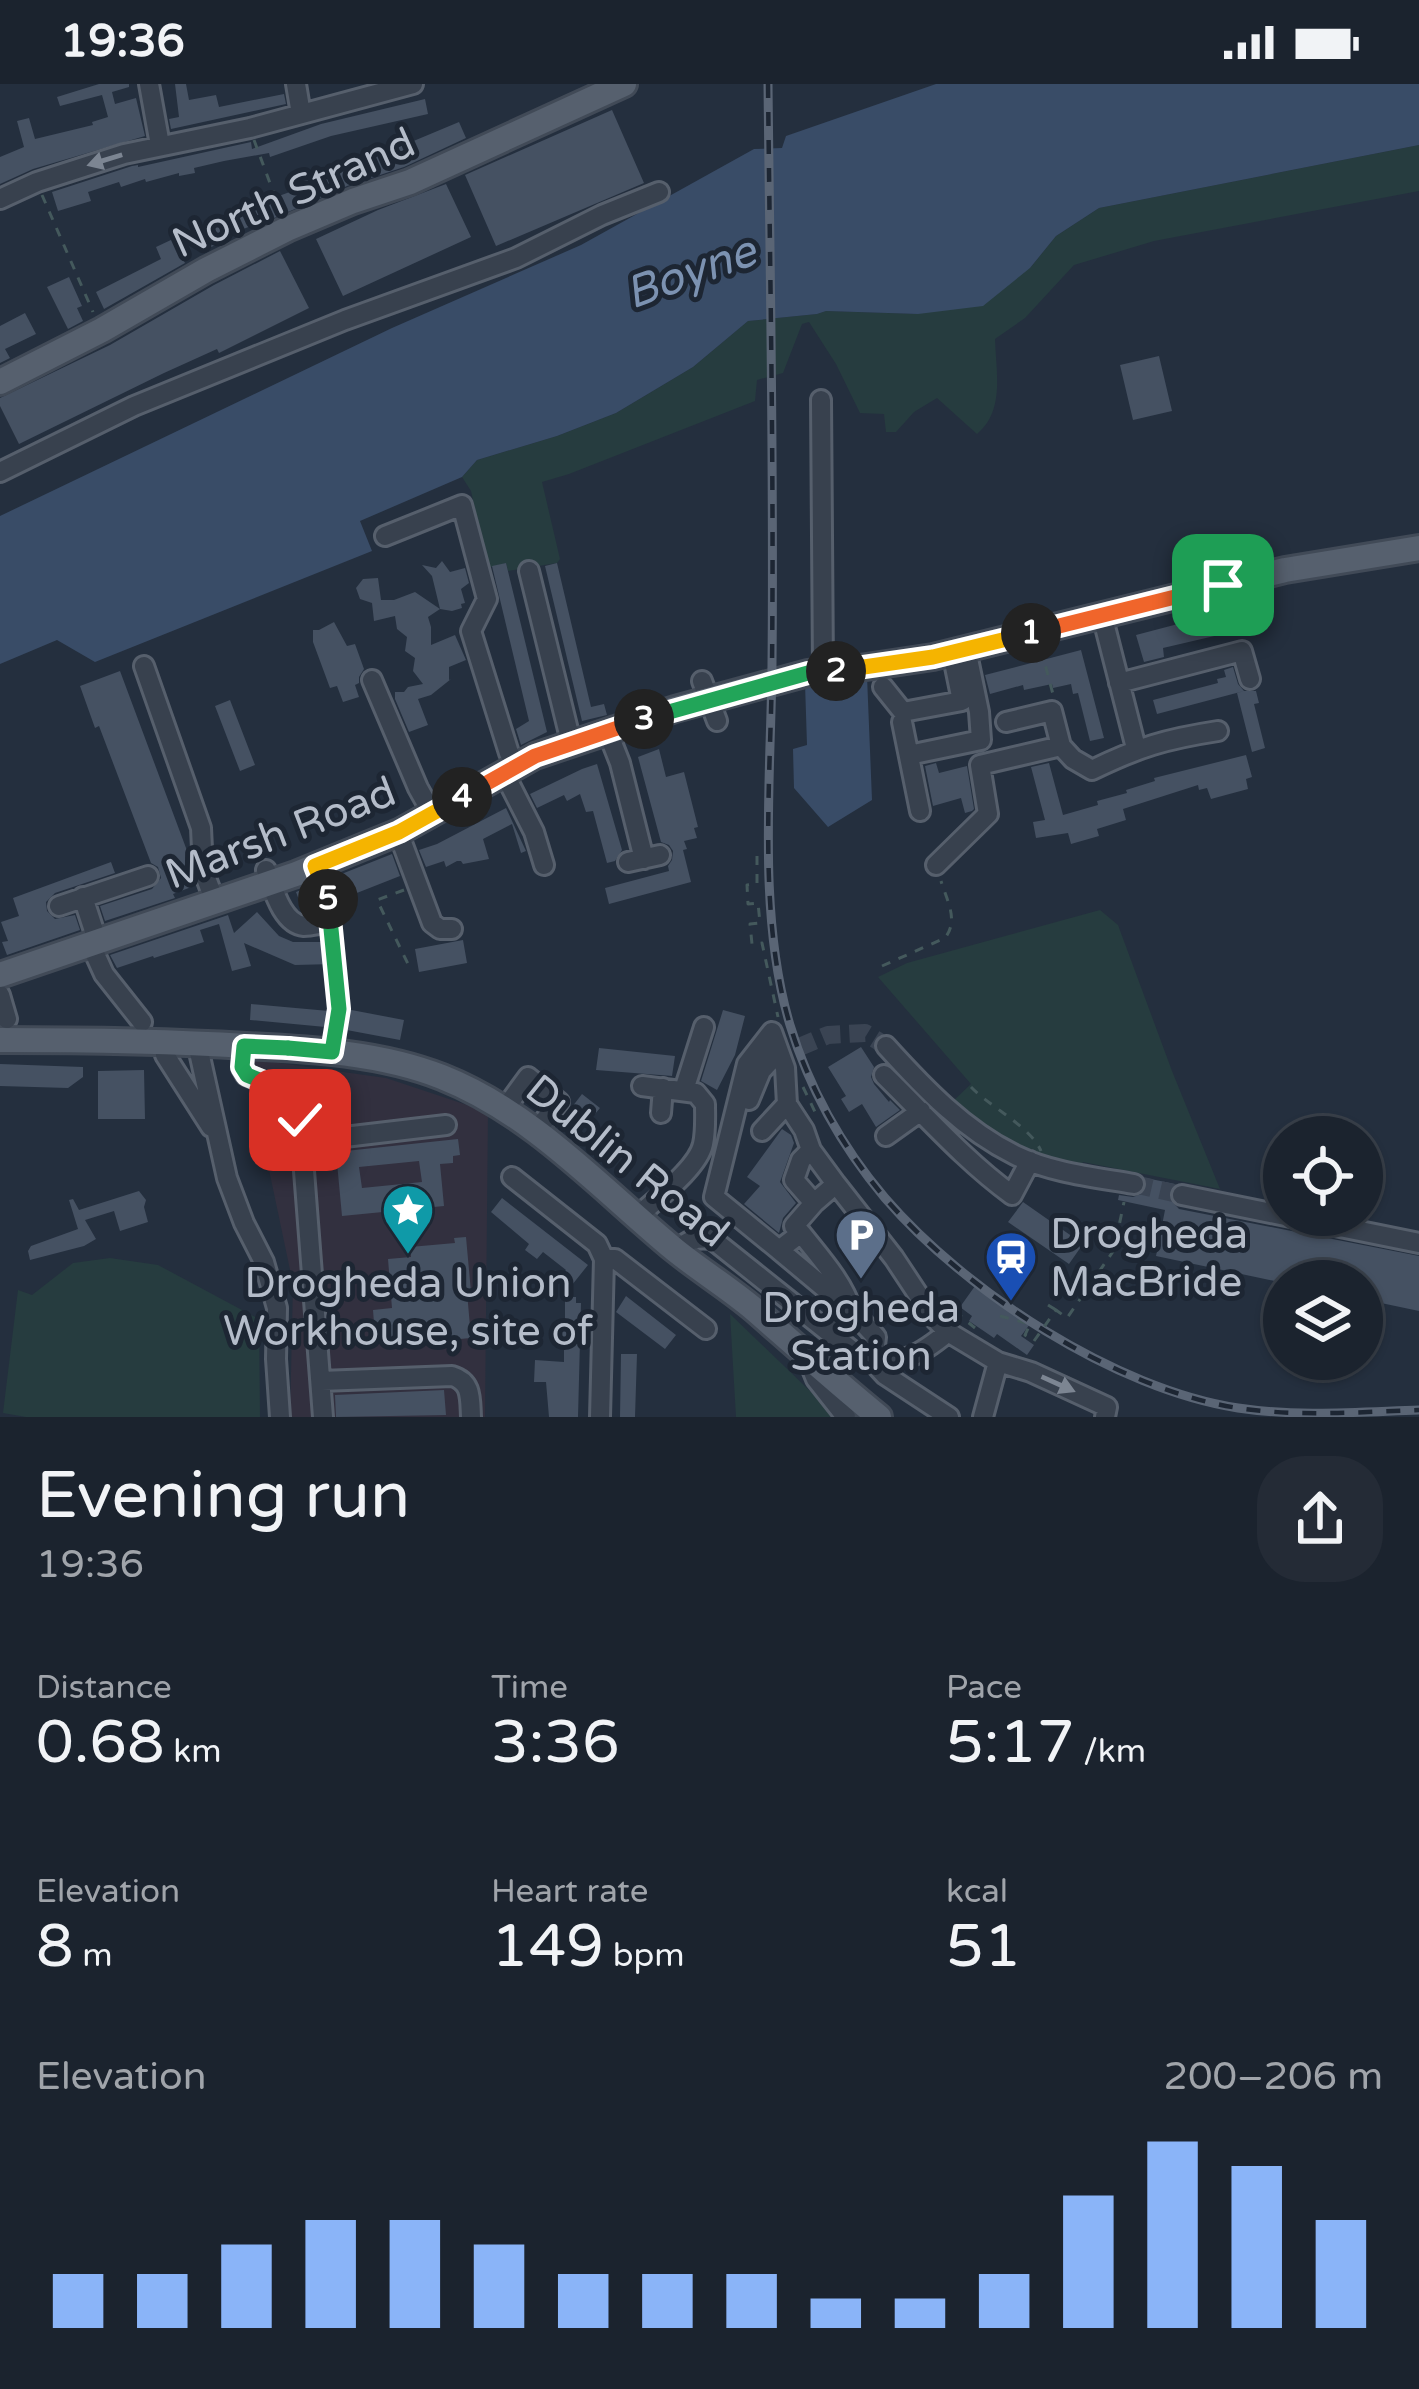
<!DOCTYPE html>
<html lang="en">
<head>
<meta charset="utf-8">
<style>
  :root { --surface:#1b232e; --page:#242b36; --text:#f1f3f6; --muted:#a0a4aa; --line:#39404a; --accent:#8ab4f8 }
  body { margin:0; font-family:"Varela Round",sans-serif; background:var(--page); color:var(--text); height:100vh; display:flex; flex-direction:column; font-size:45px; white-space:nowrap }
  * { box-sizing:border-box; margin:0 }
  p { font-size:39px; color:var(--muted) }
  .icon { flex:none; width:66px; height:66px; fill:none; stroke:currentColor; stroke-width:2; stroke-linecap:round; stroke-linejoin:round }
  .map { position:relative; height:1333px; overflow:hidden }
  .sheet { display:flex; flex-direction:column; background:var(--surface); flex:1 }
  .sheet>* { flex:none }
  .fabs { position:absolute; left:1263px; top:1032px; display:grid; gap:24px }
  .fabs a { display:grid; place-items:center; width:120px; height:120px; border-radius:50%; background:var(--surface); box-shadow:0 3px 9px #0004,0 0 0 3px var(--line); font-size:60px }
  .pin { position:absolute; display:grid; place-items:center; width:102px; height:102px; color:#fff; margin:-51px; border-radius:24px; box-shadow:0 6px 18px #0006 }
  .km { position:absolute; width:60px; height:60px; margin:-30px; border-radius:50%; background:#222; color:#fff; font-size:33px; line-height:60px; text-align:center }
  .round { display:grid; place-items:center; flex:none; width:126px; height:126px; border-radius:48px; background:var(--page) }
  .head { display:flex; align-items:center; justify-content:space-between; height:204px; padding:0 36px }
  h1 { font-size:66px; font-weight:600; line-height:90px }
  .figures { display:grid; grid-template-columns:repeat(3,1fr); gap:18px; height:204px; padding:12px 36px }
  .figures div { display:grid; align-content:center }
  .figures b { font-size:60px; font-weight:600 }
  .figures small { font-size:33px; font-weight:400 }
  .figures p { font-size:33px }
  .chart { height:336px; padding:24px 36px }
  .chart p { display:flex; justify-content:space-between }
  .chart svg { width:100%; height:216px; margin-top:12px; stroke:var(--accent); stroke-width:6 }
  .status { display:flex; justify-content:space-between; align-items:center; height:84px; padding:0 60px; background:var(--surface); direction:ltr }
  .status svg { height:33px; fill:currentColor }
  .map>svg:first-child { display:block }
</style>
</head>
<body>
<div class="status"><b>19:36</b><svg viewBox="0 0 49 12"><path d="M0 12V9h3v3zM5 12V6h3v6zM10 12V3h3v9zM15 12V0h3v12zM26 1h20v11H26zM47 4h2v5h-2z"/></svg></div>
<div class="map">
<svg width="1419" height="1333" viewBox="0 0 1419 1333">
  <rect width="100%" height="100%" fill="#242f3e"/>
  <path fill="#32303f" d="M236,973L386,994L488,1028L485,1333H290L293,1200L251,1000L236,992Z"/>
  <path fill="#263c3f" d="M1419,61V107L1154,157L1074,181L1025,234L995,255C996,288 1005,327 977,350L937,314L914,328L896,348H886L884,330L860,329L836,280L809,238L802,240L783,289L757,296L755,317L569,390L542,398L560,475L557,479L508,487L506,479L488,484L471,407L462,393L477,376L557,352L616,329L693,283L748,237L817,230L826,227L918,230L1030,184L1056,152L1099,124Z
    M1100,826L1118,841L1172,987L1220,1105L1083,1078L1082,1083C1024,1069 1000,1053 951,1019L971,1000L878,893L907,879Z
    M110,1174L158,1181L259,1235L260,1333H26L3,1329L18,1206L32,1211L73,1179Z
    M730,1230L837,1333H736Z"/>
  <path fill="#394c67" d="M936,0H1419V61L1099,124L1056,152L1030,184L983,222L918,230L826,227L817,230L748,237L693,283L616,329L557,352L477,376L462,393L360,437L372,467L95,578L57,556L0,580V432L392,244L581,161L754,65L782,64L786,52Z
    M867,592L872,716L828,743L794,704L793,665L807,661L805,599Z"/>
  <path fill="#455162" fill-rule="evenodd" d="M99,0H129V3L112,8L115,20L136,14L145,52L33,85L0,100V73L24,63L17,37L29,34L35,55L93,41L92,38L108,33L102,11L60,22L57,13Z
    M175,0H186L189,16L216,11L219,23L284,10L286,20L171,45L169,35L179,33Z
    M425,15L428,30L331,52L270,73L269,69L224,77L194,84L195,89L179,92V89L146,98L145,95L121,103L119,98L88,108L91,117L58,127L52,108L132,82L138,81V83L251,58L252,65L321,40Z
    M612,26L644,99L496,162L465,91Z
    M459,38L466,54L404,83L347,102L252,144L251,142L218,155L220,159L202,167L191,144L298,105L296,99L392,66Z
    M446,100L471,153L343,212L316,155L378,126Z
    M173,155L185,179L104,225L96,208L161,175L156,163Z
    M280,167L309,224L219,269L217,265L164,289L19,360L0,322V314L110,261L214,201Z
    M69,193L82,222L77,224L83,237L68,245L47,203Z
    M25,229L36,250L5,265L10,274L0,279V242Z
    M1159,272L1172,327L1133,336L1120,281Z
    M442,477L450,488L465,484L469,499L461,505L465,519L461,520L462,524L452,527L440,525L428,533L431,543V561L455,551L466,576L449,583V596L451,595L431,611L418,615L428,641L409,648L395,615V608H404L408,603L423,600L413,587L415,574L405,567L407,553L397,545L395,532L374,537L372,519L360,515L356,504L363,495L378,494L381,516H394L415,508L440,525L432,492L422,481L436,484Z
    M506,479L547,648L521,661L516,645L529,637L492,482Z
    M557,479L591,623L604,620L607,631L582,637L545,482Z
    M1254,520L1258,533L1251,535L1253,543L1163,564L1164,573L1144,578L1136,551Z
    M334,538L347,562L355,560L364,585L359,593V599L355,601L359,613L343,618L337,602L330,604L313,558V546H319Z
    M1081,566L1104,654L1090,657L1078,609L1073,610L1071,600L1053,604L1052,600L1024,606L1023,601L990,610L985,591Z
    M1233,583L1238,600L1244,607L1157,630L1153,616L1218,599L1217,595L1226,593L1224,586Z
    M120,587L189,772L194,802L173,810L175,814L105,837L100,822L152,805L161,794L158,783L151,779L99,642L95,644L80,602Z
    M1244,607H1256L1259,619L1254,620L1265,664L1252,668L1237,609Z
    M230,616L255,681L240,687L215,622Z
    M659,665L666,693L684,688L698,743L694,744L697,754L684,757L687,765L683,766L691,798L609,820L605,804L669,787L668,782L672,776L673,767L669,761L661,758L638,673Z
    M1246,671L1252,693L1246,695L1248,705L1211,715L1207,704L1199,706L1198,701L1123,725L1126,736L1097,745L1099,752L1071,760L1068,749L1036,754L1033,738L1045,736L1031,683L1049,679L1063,731L1098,721L1097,717L1127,709L1126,706L1155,697L1154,694Z
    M936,679L939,689L967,682L974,725L972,727L965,729L961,714L933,722L925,682Z
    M597,680L622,766L615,777L607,779L593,727L586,728L580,710L567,717L564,711L537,724L530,710L582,685Z
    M506,724L526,767L521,769L512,740L483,755L489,775L463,780L461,777H457L446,783L444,777L426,783L419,766L437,760Z
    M392,770L400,792L334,818L333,815L302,824L296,808Z
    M111,778L115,789L55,809L46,818L47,827L55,835L75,831L80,846L7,871L2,858L8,857L1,838L19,832L13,814Z
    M257,828L279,852L293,858H332L334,880L295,881L244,859L251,882L232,887L219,840L200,846L204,858L154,874L153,872L117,884L110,871L228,831L234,849Z
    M463,856L467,879L419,888L415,865Z
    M251,920L340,928L341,924L404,936L400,956L336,944L250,936Z
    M723,926L745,932L735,971L717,1006L701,997Z
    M861,963L874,983L871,993L874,1000L889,1018L890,1016L900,1026L876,1043L862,1020L849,1028L841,1015L846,1012L828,983Z
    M599,964L675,972L672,992L596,986Z
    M0,980L83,983V993L68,1004L0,1002Z
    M144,986L145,1035H98V987Z
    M582,1010L600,1024L576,1053L559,1040Z
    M782,1045L791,1051L794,1059L780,1098L796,1119L783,1134L779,1149L744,1120L760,1102L747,1093Z
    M458,1055L460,1071L453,1072V1079L440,1080L444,1122L342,1132L336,1068ZM419,1077L422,1098L362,1104L359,1083Z
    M1146,1094L1175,1100L1169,1107V1114L1179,1125L1419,1172V1227L1362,1215V1197L1284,1199L1156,1172L1165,1126L1118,1116L1119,1111L1133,1113L1144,1109L1147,1101Z
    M139,1107L146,1116L144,1123L148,1138L120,1147L114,1127L85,1136L96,1155L84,1162L30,1176L28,1167L31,1162L78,1145L69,1116L73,1115L79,1126Z
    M502,1114L588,1181L572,1201L561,1192L566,1186L543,1168L537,1175L525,1166L529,1160L491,1128Z
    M1023,1118L1083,1160L1069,1180L1008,1138Z
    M466,1153L471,1208H467L471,1254L392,1261L390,1237L374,1239L373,1226L392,1224L388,1175L411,1173L410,1163L455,1159L454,1154Z
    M975,1202L1030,1240L1021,1252L1034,1261L1027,1271L997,1250L994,1254L969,1237L972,1232L960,1223Z
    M626,1212L676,1251L665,1265L616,1228Z
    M565,1213H576V1219H581L578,1333H549L546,1298H534L535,1276L564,1278V1253H556L557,1240L565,1241Z
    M621,1270H637L635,1333H620Z
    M444,1306L446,1331L336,1333L335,1311Z"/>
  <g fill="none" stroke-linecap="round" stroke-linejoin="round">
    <path stroke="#3a4453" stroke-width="18" stroke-dasharray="18 9" stroke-linecap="butt" d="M773,974L828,951L865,949L886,962
      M1134,1100L1182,1111"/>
    <g stroke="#565f6c" stroke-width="24">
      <path id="minor" d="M149,0L160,61
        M296,0L301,30
        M0,115L37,98L124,70L250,44L413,0
        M821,316L823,587
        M0,388L134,322L345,236L516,174L602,131L659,108
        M385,452L462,421L487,515L471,547L509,669L517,682
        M529,487L571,658
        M1102,531L1136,664
        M144,582L201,744L203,786L215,818
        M372,596L418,704L432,729
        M702,597L717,637
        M1119,599L1242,567L1250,595
        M883,603L903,628L962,617L952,568
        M902,638L920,727
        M1006,638L1052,627L1061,662
        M607,646L620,679L644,775
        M909,671L981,656L979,628L966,565
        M504,689L534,748L544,781
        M398,748L432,839L440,845H452
        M628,778L660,771
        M936,781L988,730L980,681L1061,662L1073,675L1092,686C1139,663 1166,655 1218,647
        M266,786C273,804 282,840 304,842C311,842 318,840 325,839
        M83,813L97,856
        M59,822L148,792
        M90,859L104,890L142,938
        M0,911L7,935
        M197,959L227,1094L244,1139L264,1178L277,1224L276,1275L280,1333
        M244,962L242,984L246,991L286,1007L294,1018L300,1035L323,1333
        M886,962C924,1004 964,1046 1015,1071C1052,1089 1094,1093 1134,1100
        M165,971L211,1043
        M884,991C926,1032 964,1076 1012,1111L1030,1077
        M684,1006L704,943
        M749,1016L761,987L773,974
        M504,1026L528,993L559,1018L536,1047
        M661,1029L663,1004
        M762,1047L787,1020L804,1046L811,1066
        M886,1052L921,1027
        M302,1058L446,1041
        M512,1093L597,1160L604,1175L600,1333
        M836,1100L894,1174L933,1233L948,1248L998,1278L983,1333
        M1182,1111L1419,1159
        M637,1133C656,1115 698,1084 703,1060C706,1047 705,1032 705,1020L696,1009L642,1002
        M801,1149C820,1173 843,1198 852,1227L779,1166Z
        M801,1149L794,1142L814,1119L836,1100L811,1066L801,1076L794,1096L814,1119
        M779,1166L714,1113L747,980L772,948L785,984L787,1020
        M676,1167C688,1156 695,1153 712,1155L865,1277C904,1280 919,1272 948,1248
        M604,1175H615L706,1245
        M832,1251L852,1227L876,1253L873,1278L885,1291L949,1333
        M809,1278L816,1295L846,1333
        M998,1278L1031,1288L1107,1323L1105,1333
        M321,1297L452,1292C472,1298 470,1314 471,1333"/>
    </g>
    <g stroke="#414a57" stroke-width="30">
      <path id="major" d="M0,298L102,246L206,186L287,145L353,117L410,98L624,0
        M0,891L296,790L399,748L535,672L675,625L808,589L853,585L933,573L1285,486L1419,464
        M0,956C82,956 164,957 246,962C311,965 381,969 442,993C533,1029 601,1105 675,1166C701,1187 729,1204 755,1226C796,1262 836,1298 879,1333"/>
    </g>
    <path stroke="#44595c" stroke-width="3" stroke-dasharray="9 9" stroke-linecap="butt" d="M254,56L280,126
      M42,111L93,228
      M1041,565L1054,614
      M757,772V800L747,801L748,820L758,819L760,839L750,840L752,860L762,859L778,933
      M322,801L330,826
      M404,806L377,816L409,882
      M333,853L339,925L335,951
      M882,882L945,854C959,836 947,817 941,797
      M803,1003L817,1032
      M971,1003C990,1023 1031,1043 1041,1067
      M1048,1221L1056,1226
      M1000,1232L1030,1240L1025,1251L1034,1257
      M955,1233L958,1230L975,1244"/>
    <use href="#minor" stroke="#38414e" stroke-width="18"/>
    <use href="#major" stroke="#56606e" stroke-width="24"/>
    <g stroke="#5a6575" stroke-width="9">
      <path id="rail" d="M768,0C770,193 774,387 772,580C771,694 757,831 790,941C809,1004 843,1064 885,1114C966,1208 1115,1305 1238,1324C1298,1333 1359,1328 1419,1326"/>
    </g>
    <use href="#rail" stroke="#1d2633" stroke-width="4.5" stroke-dasharray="14" stroke-linecap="butt"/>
    <path stroke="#44595c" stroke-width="3" stroke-dasharray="9 9" stroke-linecap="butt" d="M1034,1257L1056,1226L1067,1234L1114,1166L1124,1118"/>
  </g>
  <defs><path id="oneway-solid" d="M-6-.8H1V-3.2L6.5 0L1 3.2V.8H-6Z" transform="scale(3)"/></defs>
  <g fill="#7c8592">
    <use href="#oneway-solid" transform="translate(105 76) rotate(163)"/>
    <use href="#oneway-solid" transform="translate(1058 1300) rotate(24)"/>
  </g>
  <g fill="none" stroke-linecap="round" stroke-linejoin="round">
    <g stroke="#fff" stroke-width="24">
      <path id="split-1" d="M1031,549L1223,501"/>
    </g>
    <g stroke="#fff" stroke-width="24">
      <path id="split-2" d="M836,587L933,573L1031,549"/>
    </g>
    <g stroke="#fff" stroke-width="24">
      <path id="split-3" d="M644,635L808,589L836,587"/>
    </g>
    <g stroke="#fff" stroke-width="24">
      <path id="split-4" d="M462,713L535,672L644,635"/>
    </g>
    <g stroke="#fff" stroke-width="24">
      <path id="split-5" d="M328,815L315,782L399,748L462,713"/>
    </g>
    <g stroke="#fff" stroke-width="24">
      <path id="split-6" d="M288,964L332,968L339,925L328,815"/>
    </g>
    <g stroke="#fff" stroke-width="24">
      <path id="split-7" d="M288,964L244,962L242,983L247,991L286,1007L294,1018L300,1036"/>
    </g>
    <use href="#split-1" stroke="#f0652b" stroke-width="15"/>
    <use href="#split-2" stroke="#f5b400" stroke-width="15"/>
    <use href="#split-3" stroke="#22a559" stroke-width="15"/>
    <use href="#split-4" stroke="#f0652b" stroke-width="15"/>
    <use href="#split-5" stroke="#f5b400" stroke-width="15"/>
    <use href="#split-6" stroke="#22a559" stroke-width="15"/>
    <use href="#split-7" stroke="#22a559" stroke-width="15"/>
  </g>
  <defs>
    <g id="sight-pin" transform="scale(2.7)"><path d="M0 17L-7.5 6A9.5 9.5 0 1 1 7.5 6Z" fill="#0f9aa8" stroke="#1d2633"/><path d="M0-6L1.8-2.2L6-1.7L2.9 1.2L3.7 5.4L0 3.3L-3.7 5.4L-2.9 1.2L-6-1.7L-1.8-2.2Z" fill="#fff"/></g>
    <g id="parking-pin" transform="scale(2.7)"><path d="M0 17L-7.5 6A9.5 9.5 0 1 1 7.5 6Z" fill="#5c6f8a" stroke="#1d2633"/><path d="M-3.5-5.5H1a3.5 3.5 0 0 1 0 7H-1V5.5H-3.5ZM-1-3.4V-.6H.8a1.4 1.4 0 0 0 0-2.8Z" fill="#fff"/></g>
    <g id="station-pin" transform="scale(2.7)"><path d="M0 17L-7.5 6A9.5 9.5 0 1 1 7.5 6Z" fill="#1a4fb4" stroke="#1d2633"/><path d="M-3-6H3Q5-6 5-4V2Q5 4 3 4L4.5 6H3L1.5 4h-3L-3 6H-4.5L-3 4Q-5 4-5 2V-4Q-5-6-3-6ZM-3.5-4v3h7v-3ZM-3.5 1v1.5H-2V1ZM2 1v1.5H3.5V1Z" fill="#fff"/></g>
  </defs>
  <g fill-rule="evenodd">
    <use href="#sight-pin" x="408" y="1126"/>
    <use href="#parking-pin" x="861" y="1151"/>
    <use href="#station-pin" x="1011" y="1173"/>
  </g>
  <g text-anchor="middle" stroke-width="10" stroke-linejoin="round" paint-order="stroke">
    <g font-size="42" fill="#b4bcc9" stroke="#1d2633">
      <text transform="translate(293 108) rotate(-24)" y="15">North Strand</text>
      <text transform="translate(280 748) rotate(-21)" y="15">Marsh Road</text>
      <text transform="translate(628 1076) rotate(39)" y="15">Dublin Road</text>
    </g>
    <g font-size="42" fill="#b4bcc9" stroke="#1d2633">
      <text x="1050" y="1164" text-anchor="start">Drogheda<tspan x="1050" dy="48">MacBride</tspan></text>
      <text x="408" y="1213">Drogheda Union<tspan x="408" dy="48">Workhouse, site of</tspan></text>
      <text x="861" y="1238">Drogheda<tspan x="861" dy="48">Station</tspan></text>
    </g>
    <g font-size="45" font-style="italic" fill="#7c92b1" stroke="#1d2633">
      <text transform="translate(690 187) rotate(-20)" y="16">Boyne</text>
    </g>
  </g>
</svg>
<div class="fabs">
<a><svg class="icon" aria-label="locate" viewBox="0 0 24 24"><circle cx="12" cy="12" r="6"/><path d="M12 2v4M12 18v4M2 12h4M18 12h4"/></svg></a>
<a><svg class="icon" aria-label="layers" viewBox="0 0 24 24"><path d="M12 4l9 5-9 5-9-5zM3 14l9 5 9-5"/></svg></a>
</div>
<div class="pin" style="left:1223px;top:501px;background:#1e9e55"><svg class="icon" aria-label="arrive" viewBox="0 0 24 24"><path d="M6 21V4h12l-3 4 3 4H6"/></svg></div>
<div class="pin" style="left:300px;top:1036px;background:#d93025"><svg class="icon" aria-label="check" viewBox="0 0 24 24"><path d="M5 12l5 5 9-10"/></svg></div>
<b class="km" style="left:1031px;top:549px">1</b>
<b class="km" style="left:836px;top:587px">2</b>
<b class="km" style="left:644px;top:635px">3</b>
<b class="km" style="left:462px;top:713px">4</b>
<b class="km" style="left:328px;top:815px">5</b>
</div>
<section class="sheet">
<div class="head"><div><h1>Evening run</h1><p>19:36</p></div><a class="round"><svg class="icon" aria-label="share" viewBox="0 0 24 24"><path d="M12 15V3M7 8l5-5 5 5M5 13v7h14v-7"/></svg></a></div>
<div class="figures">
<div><p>Distance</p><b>0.68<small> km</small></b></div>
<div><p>Time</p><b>3:36</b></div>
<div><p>Pace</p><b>5:17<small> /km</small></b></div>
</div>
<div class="figures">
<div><p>Elevation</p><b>8<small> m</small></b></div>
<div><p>Heart rate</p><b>149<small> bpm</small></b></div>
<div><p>kcal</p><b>51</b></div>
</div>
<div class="chart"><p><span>Elevation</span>200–206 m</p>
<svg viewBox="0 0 160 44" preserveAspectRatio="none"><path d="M5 44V33M15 44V33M25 44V27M35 44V22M45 44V22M55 44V27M65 44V33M75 44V33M85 44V33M95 44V38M105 44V38M115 44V33M125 44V17M135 44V6M145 44V11M155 44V22"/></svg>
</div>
</section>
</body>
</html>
